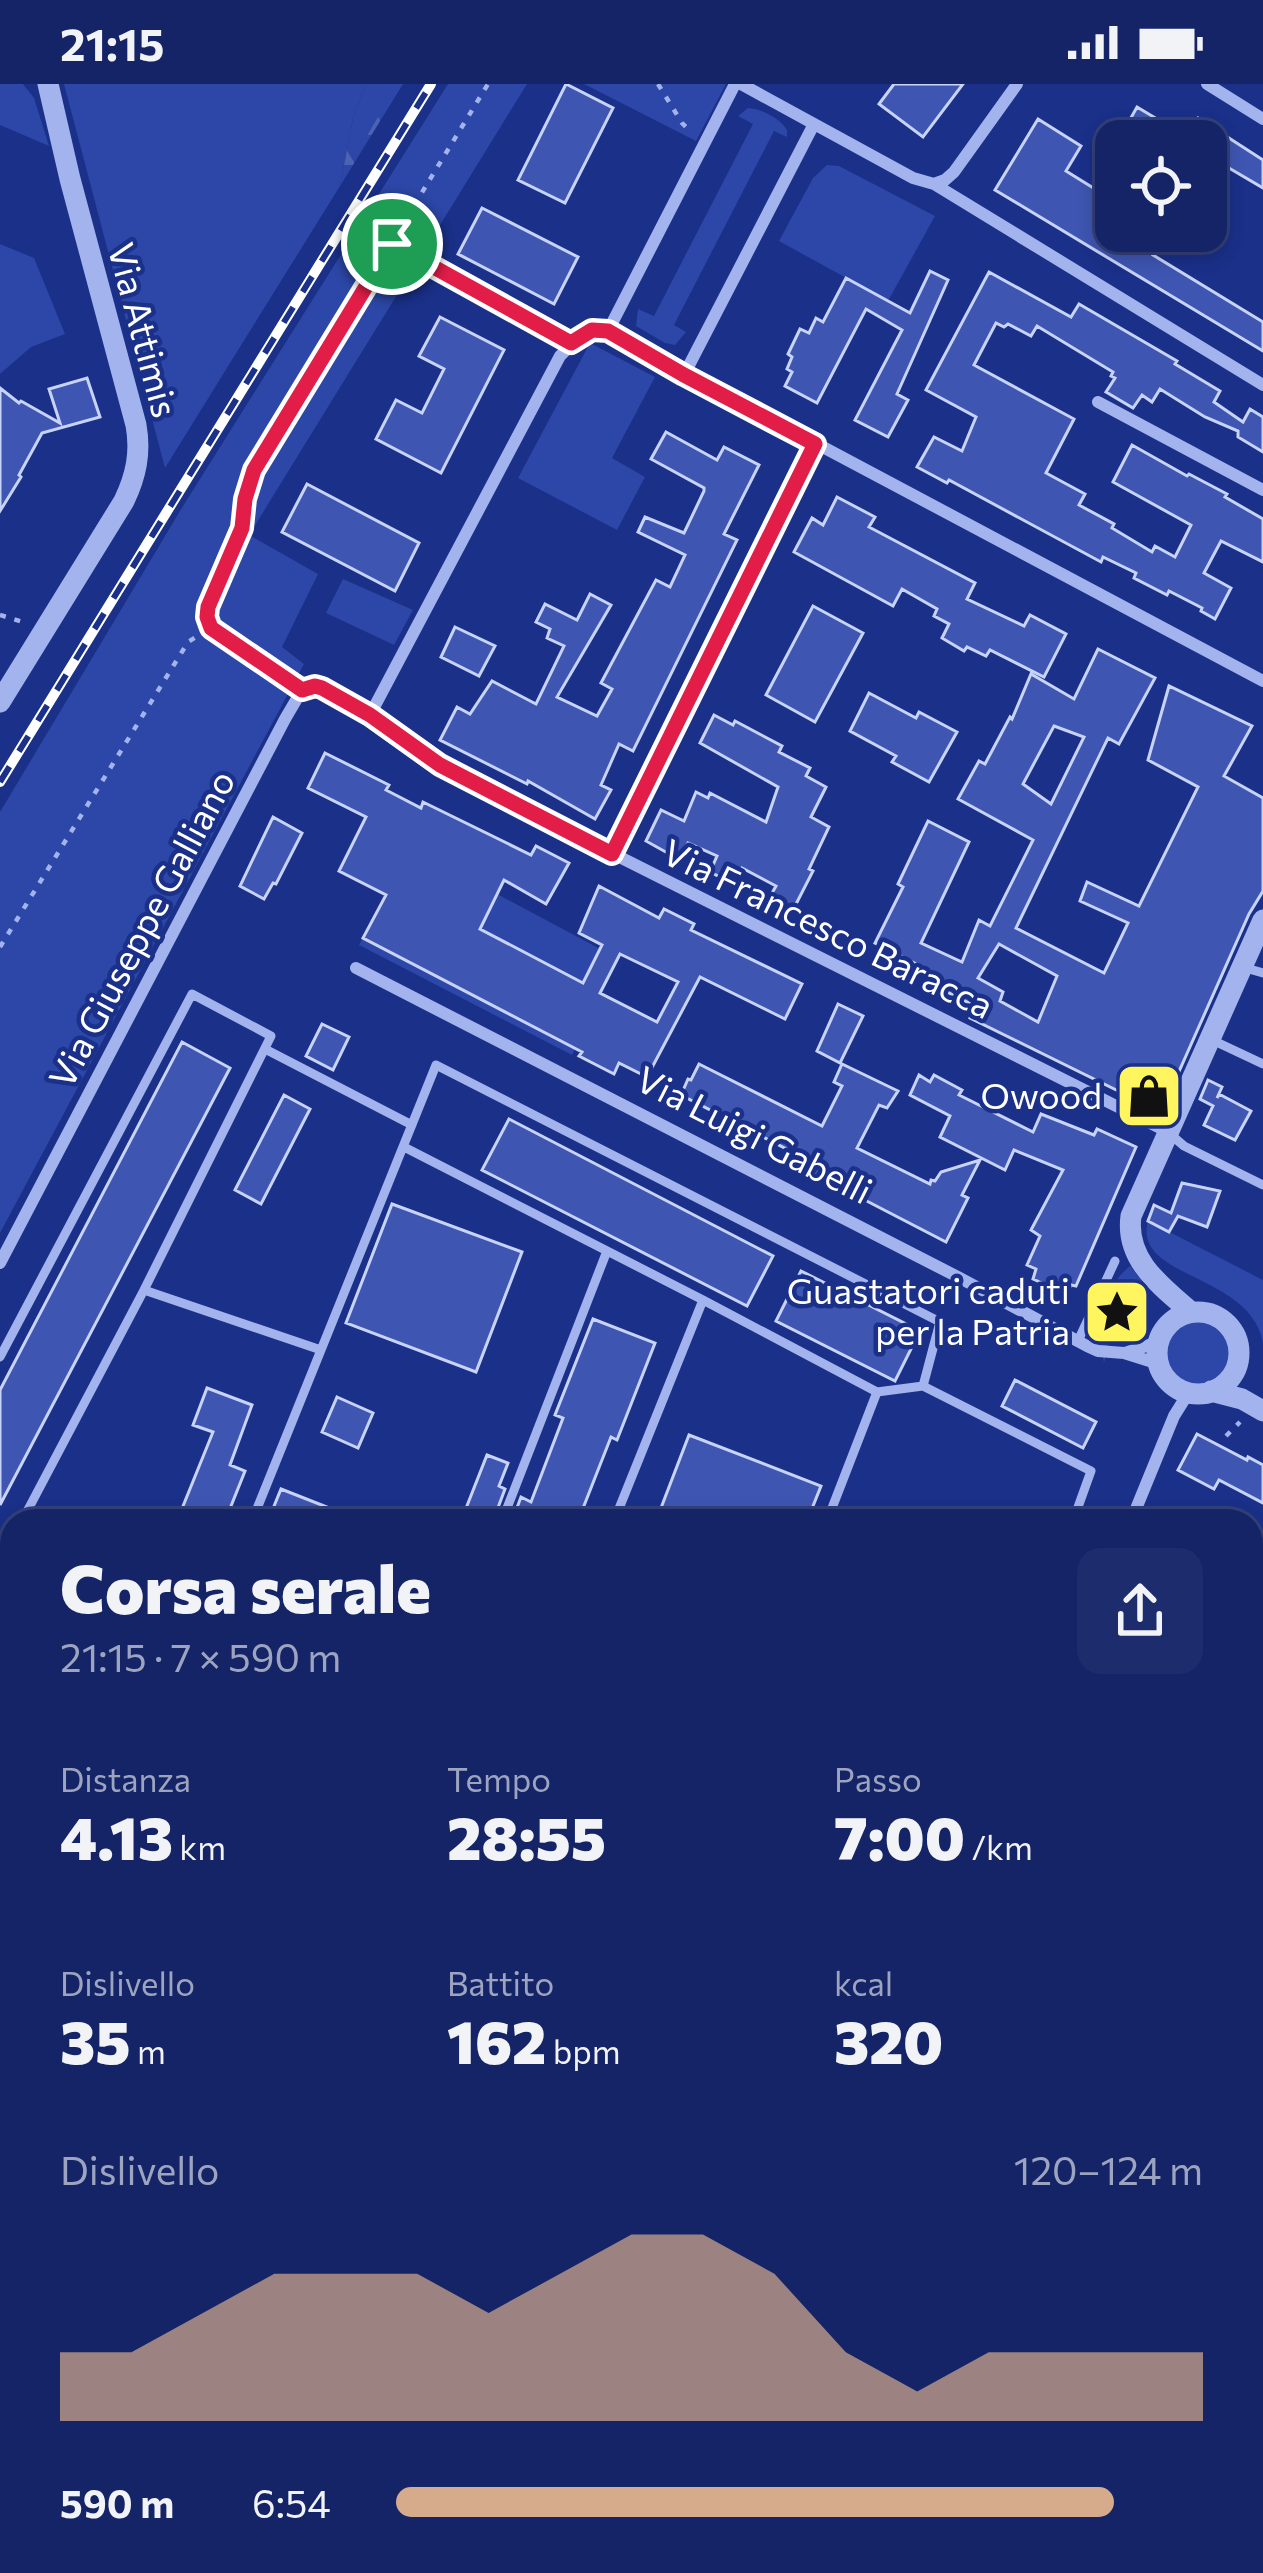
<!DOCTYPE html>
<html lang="it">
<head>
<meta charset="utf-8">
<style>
  :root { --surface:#142467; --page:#1d2c6d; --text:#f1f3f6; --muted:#9da4c0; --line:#33417b; --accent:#d6ab8b }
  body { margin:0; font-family:Commissioner,sans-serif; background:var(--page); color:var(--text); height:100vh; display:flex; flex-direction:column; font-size:45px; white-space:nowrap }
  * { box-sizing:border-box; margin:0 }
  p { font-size:39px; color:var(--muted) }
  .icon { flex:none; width:66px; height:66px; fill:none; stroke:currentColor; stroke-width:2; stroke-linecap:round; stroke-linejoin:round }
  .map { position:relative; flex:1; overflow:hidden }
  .drawer { position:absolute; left:0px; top:1425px; width:1263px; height:1065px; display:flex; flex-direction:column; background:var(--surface); border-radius:36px 36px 0 0; box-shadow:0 6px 18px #0003,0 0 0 3px var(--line) }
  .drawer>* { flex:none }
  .fabs { position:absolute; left:1095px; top:36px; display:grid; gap:24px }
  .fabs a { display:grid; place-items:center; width:132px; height:132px; border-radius:24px; background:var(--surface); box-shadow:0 6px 18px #0003,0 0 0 3px var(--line); font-size:60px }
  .pin { position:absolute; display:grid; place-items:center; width:102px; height:102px; color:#fff; margin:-51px; border:6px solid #fff; border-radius:50%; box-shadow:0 3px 12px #0007 }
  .round { display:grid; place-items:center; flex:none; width:126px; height:126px; border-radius:24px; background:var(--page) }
  .headline { display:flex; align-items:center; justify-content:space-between; height:204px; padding:0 60px }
  h1 { font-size:66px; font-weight:800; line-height:90px }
  .metrics { display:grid; grid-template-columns:repeat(3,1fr); gap:18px; height:204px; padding:12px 60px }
  .metrics div { display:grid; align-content:center }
  .metrics b { font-size:60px; font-weight:800 }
  .metrics small { font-size:33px; font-weight:400 }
  .metrics p { font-size:33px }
  .chart { height:336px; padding:24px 60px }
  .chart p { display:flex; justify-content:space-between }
  .chart svg { width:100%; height:216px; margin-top:12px; fill:var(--accent); opacity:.7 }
  ul { padding:0 60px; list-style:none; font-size:39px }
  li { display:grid; grid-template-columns:192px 144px 1fr; align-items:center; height:90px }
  li i { height:30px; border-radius:15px; background:var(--accent) }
  .status { display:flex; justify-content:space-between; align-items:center; height:84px; padding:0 60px; background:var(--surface); direction:ltr }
  .status svg { height:33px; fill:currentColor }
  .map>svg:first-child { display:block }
</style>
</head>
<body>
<div class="status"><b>21:15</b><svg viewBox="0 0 49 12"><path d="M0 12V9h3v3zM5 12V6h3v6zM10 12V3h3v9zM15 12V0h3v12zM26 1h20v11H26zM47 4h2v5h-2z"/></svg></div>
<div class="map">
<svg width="1263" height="2489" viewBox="0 0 1263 2489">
  <defs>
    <pattern id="forest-firs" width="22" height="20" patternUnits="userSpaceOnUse" patternTransform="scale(3)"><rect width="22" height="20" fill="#2c47a7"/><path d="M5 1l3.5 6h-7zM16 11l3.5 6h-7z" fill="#4c63b4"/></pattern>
  </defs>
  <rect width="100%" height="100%" fill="#1a3089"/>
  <path fill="#2c47a7" d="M0,0H23L34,14L49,62L0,41Z
    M64,0H366L353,34L340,102L165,384Z
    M448,0H527L249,451L318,490L282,563L304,580L0,1149V728L183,422Z
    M584,0H726L696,57Z
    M748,24C762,25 780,34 787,46V53L774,47L674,241L686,248L675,261L665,259L636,242L638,225L654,232L753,40L738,32Z
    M827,81L839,82L935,132L888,217L779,157L813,94Z
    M0,160L34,174L65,250L31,263L0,290Z
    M590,259L655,293L612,374L645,393L617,446L518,394Z
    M343,495L413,526L394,561L326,529Z
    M497,810L619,875L572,971L359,861L386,811Z
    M1148,1137L1263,1196V1259C1251,1189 1132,1195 1148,1137Z
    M1130,1182L1144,1200L1129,1219L1117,1254H1110L1104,1279L1103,1273L1086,1268C1107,1237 1096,1210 1130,1182Z
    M1162 1269a36 36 0 1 1 72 0a36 36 0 1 1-72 0Z"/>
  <path fill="url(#forest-firs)" d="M366,0H403L340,102L353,34Z"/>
  <path fill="#3e56b1" stroke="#c8d3f9" stroke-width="3" fill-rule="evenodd" d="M566,0L613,24L565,119L518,96Z
    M894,0H963L923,53L879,20Z
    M1137,23L1167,41L1157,57H1118Z
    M1198,34L1263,76V104L1217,77L1218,75L1206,67V57H1184Z
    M1038,35L1081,62L1066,87L1116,118L1099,147H1169L1153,171L1263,238V267L995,106Z
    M482,124L578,173L554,220L458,170Z
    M930,187L948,196L897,310L908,316L888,353L855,336L902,246L866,225L817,319L785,302L792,288L787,285L792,273L788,270L800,245L809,249L816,234L823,238L846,194L910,229Z
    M989,188L1071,233L1079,220L1177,277L1175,280L1220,307L1214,318L1243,338L1250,325L1263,333V368L1238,353V347L1205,333L1160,305L1152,318L1142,311L1133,324L1106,308L1115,294L1111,292L1113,288L1037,242L1031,252L1008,240L1004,243L996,239L974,281L1074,335L1046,389L1085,410L1079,421L1114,440L1112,444L1152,468L1155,462L1175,473L1191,441L1113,398L1132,361L1187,392L1189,390L1227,410L1225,413L1263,435V478L1221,457L1204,489L1231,504L1215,535L1201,527L1202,524L1169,507L1167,511L1134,494L1136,489L1103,473L1101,478L949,396L947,399L917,383L934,353L962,367L976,333L926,306Z
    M440,233L504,266L441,389L376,355L396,316L422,329L444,285L419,272Z
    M87,294L100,333L42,349L19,391L21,393L0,427V304L19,319L21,317L60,339L49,305Z
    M666,348L717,376L724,363L759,381L724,450L737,456L633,667L619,660L601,701L611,706L595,735L528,697L527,700L440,656L457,623L470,630L492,597L536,620L564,562L547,554L550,545L536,538L545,520L577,536L590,510L611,521L557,613L597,632L612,605L601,599L656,496L670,503L685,471L638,448L645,433L684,449L704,407V404L651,375Z
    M307,400L419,459L395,507L282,448Z
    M837,413L875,433L869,443L975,499L967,515L1024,542L1030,531L1066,550L1044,593L990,566L986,572L967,563L964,567L942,554L949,540L934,532L937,525L902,505L893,522L794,468L812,434L823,441Z
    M813,522L863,549L815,638L766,611Z
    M455,543L495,562L479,592L441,573Z
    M1098,565L1155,594L1119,660L1108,654L1016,844L1104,889L1128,839L1080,817L1087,798L1139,822L1198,703L1148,676L1169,602L1252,642L1224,692L1263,714V807L1249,830L1161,1028L970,934L975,922L929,899L934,889L875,859L903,803L898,800L928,737L969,758L921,859L962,878L979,836L990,842L1033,756L958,715L979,677L985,680L1010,633L1012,635L1031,590L1074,615ZM1054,642L1084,653L1051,720L1023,700ZM999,860L1057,892L1038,938L1000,917L1003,908L978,894Z
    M869,609L916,634L919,628L957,648L929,698L892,678L896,672L850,647Z
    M714,631L733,641L735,637L782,662L779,668L810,684L806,692L826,703L811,733L829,743L809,785L813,787L792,828L768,816L776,802L742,784L734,800L710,788L717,772L688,759L680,776L646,757L661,726L684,737L696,708L708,714L710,709L766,738L778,703L700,659Z
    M325,669L389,701L386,706L421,724L423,718L531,771L536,762L569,779L546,820L504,796L480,845L583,899L602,861L579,849L599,802L659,834L664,825L694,840L691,846L802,900L785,935L700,893L647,993L619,979L614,990L579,972L582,968L363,854L386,811L339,787L366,733L308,704ZM620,870L678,898L657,938L600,909Z
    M273,733L302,749L276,800L273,799L264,815L240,802Z
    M838,920L863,932L840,979L817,967Z
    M322,940L349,953L333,986L306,972Z
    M182,958L230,984L0,1421V1306Z
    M699,980L822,1042L842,1002L834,998L842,980L898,1007L887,1024L879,1021L857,1064L930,1100L931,1096L935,1097L941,1088L980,1076L962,1111L968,1114L946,1158L801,1083L806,1075L681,1011L688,995L691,996Z
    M919,991L930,998L934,991L962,1006L959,1011L1033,1048L1041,1030L1094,1051L1097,1045L1136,1063L1076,1202L1071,1201L1068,1207L1054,1201L1053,1204L1033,1195L1036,1185L1027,1181L1040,1152L1031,1146L1063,1086L1014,1066L1005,1086L940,1053L950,1032L910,1011Z
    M1208,996L1222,1003L1217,1014L1219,1010L1251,1027L1235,1056L1204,1041L1213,1022L1200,1015Z
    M284,1011L310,1025L261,1120L235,1106Z
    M509,1035L773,1172L747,1222L482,1086Z
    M1182,1099L1220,1107L1207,1143L1178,1132L1169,1148L1148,1137L1154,1121L1171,1129Z
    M392,1120L522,1168L476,1288L346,1239Z
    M801,1187L920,1247L895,1297L776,1237Z
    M593,1235L655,1259L617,1356L611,1353L578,1437H512L521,1413L531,1418L563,1334L555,1331Z
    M1015,1296L1096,1338L1083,1364L1002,1322Z
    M207,1304L252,1321L230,1381L245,1387L225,1437H177L213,1348L193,1341Z
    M337,1313L373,1329L358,1364L322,1348Z
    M1197,1350L1247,1376L1248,1373L1263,1381V1419L1219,1396L1214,1405L1178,1386Z
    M689,1351L821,1402L807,1437H656Z
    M487,1371L508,1379L499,1402L505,1405L493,1437H461Z
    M281,1405L360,1436V1437H268Z"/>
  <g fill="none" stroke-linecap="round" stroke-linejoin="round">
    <path stroke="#a3b3ed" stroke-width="4.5" stroke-dasharray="6 9" stroke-linecap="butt" d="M658,0L682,39L692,49
      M393,160L556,251
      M0,531L23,538
      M288,596L211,544L207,533L208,523L242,444L245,415L253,386L488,0
      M0,863L188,558L210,544
      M1123,1252L1127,1236L1144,1209
      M1226,1352L1240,1338
      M0,2212H12
      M0,2278H12"/>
    <path stroke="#a3b3ed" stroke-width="9" d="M1242,883L1263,889
      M1210,955L1263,980
      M265,965L412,1041
      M1169,1049L1184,1062L1263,1101
      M404,1063L703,1216L614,1437
      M144,1206L321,1266
      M703,1216L877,1308L827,1437
      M1078,1257L1115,1177
      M0,1273L192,910L271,952L144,1206L22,1437
      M877,1308L923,1302L1091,1387L1073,1437
      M252,1437L436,981L940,1238L923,1302
      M502,1437L607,1167
      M0,1479L12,1456
      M0,1966L12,1947
      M0,2018L12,2026
      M332,2489L337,2478"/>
    <path stroke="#a3b3ed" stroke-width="12" d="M741,0L913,94L934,100L1263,301
      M1207,0L1263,35
      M934,100L945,96L954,88L1017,0
      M608,247L735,0
      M684,291L814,40
      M1098,318L1263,406
      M370,631L560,272L581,251L601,245L1263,597
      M612,770L815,360
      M356,884L958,1193L1087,1262L1098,1267L1124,1269L1159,1280
      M0,1179L285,635L302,606L315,602L370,631L440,681L474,700L1168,1048
      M1125,1269L1158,1258
      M1131,1437L1174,1332L1189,1308
      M0,2060L12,2067
      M1251,2075L1263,2041
      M1251,2300L1263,2266
      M599,2478L611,2489
      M27,2489L29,2478
      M709,2489L714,2478
      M1106,2489L1110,2478
      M1185,2489L1189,2478"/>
    <path stroke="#a3b3ed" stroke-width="21" d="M0,618L124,417C136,392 141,369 136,341L70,95L48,0
      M1191,1228C1161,1202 1125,1176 1131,1132L1263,836
      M1157 1269a41 41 0 1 1 82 0a41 41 0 1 1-82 0Z
      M1211,1307L1242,1315L1263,1327"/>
    <path stroke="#e9ecff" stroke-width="30" d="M1251,2149L1263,2116
      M1251,2238L1263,2204
      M1132,2489L1135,2478
      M1163,2489L1167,2478"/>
    <g stroke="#fff" stroke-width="10">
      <path id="rail" d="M0,698L431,0"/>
    </g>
    <use href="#rail" stroke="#1a3089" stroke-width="6" stroke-dasharray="18" stroke-linecap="butt"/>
  </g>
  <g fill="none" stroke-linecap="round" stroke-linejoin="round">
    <g stroke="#fff" stroke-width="24">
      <path id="route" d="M392,160L571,259L592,246L608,247L684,291L815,360L612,770L440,681L370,631L322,604L315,602L302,606L211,544L207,533L208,523L242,444L245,415L254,386Z"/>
    </g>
    <use href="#route" stroke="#e11d48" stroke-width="15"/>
  </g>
  <defs>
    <g id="shop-square" transform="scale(3.45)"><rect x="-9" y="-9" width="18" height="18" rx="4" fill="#fff65f" stroke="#1a3089"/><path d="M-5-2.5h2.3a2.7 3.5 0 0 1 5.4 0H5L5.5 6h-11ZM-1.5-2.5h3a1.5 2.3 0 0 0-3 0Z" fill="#111"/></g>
    <g id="sight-square" transform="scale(3.45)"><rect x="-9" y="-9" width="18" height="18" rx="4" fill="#fff65f" stroke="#1a3089"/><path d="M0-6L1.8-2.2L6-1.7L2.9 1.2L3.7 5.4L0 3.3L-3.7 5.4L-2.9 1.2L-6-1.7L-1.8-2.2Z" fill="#111"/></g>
  </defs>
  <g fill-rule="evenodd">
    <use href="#shop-square" x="1149" y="1012"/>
    <use href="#sight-square" x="1117" y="1228"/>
  </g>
  <g text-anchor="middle" stroke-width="9" stroke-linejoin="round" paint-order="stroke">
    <g font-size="36" fill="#fff" stroke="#1a3089">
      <text transform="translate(143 246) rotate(75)" y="13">Via Attimis</text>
      <text transform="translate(142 845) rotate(-62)" y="13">Via Giuseppe Galliano</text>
      <text transform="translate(828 845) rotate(26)" y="13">Via Francesco Baracca</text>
      <text transform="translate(754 1051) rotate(27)" y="13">Via Luigi Gabelli</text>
    </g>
    <g font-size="36" fill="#fff" stroke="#1a3089" text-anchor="end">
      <text x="1102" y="1025">Owood</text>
      <text x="1070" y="1220">Guastatori caduti<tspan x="1070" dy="41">per la Patria</tspan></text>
    </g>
  </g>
</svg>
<div class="fabs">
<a><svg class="icon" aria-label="locate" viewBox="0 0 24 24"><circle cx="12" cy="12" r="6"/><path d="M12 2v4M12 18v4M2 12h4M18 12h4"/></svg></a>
</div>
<div class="pin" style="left:392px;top:160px;background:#1e9e55"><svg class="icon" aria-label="arrive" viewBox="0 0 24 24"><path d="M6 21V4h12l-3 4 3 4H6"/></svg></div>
<section class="drawer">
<div class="headline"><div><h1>Corsa serale</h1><p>21:15 · 7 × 590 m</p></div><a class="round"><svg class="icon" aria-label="share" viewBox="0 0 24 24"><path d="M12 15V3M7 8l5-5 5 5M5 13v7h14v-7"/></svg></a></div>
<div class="metrics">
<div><p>Distanza</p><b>4.13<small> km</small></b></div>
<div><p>Tempo</p><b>28:55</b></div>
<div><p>Passo</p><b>7:00<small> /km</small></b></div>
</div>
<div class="metrics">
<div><p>Dislivello</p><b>35<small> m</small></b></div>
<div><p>Battito</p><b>162<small> bpm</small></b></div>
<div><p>kcal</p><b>320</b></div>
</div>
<div class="chart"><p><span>Dislivello</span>120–124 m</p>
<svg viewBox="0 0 160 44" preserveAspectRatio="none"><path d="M0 44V30L10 30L20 22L30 14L40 14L50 14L60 22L70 14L80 6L90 6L100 14L110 30L120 38L130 30L140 30L150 30L160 30V44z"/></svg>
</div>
<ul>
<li><b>590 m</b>6:54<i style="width:89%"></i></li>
</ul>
</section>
</div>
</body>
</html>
